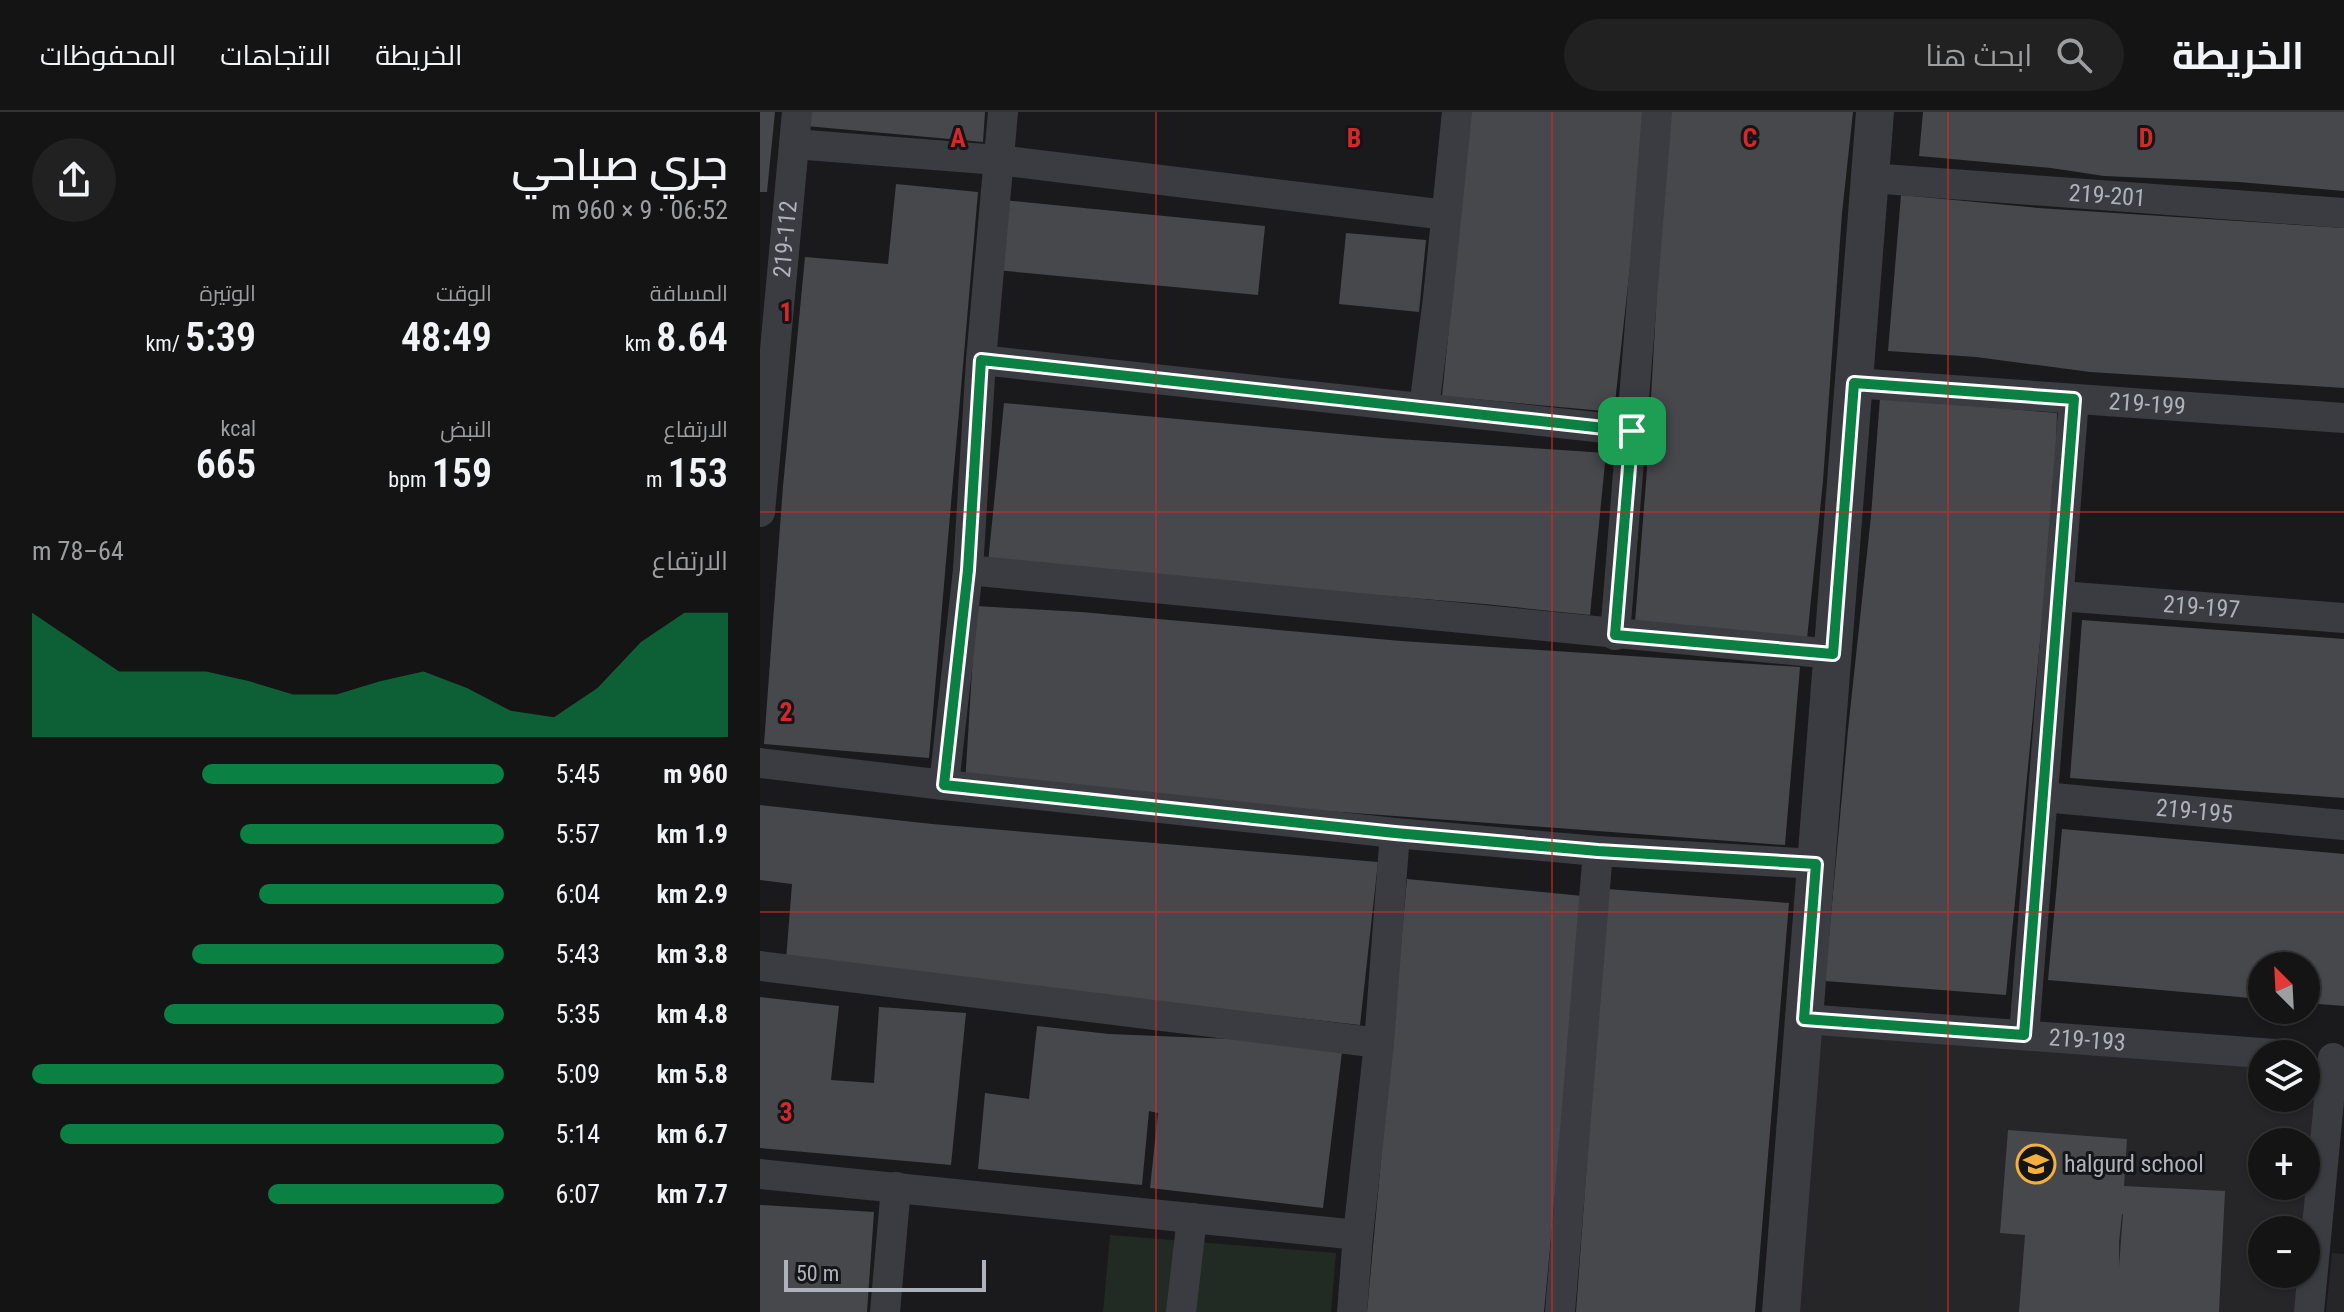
<!DOCTYPE html>
<html lang="ar">
<head>
<meta charset="utf-8">
<style>
  :root { --surface:#141415; --page:#212122; --text:#f1f3f6; --muted:#9d9ea0; --line:#333334; --accent:#0b8043 }
  body { margin:0; font-family:"Roboto Condensed",Cairo,sans-serif; background:var(--page); color:var(--text); direction:rtl; height:100vh; display:flex; flex-direction:column; font-size:30px; white-space:nowrap }
  * { box-sizing:border-box; margin:0 }
  p { font-size:26px; color:var(--muted) }
  .icon { flex:none; width:44px; height:44px; fill:none; stroke:currentColor; stroke-width:2; stroke-linecap:round; stroke-linejoin:round }
  .map { position:relative; flex:1; overflow:hidden; direction:ltr }
  .details { display:flex; flex-direction:column; background:var(--surface); width:760px }
  .details>* { flex:none }
  .needle { width:52px; rotate:336deg }
  .tools { position:absolute; left:1488px; top:840px; display:grid; gap:16px }
  .tools a { display:grid; place-items:center; width:72px; height:72px; border-radius:50%; background:var(--surface); box-shadow:0 2px 6px #0004,0 0 0 2px var(--line); font-size:40px }
  .scale { position:absolute; left:24px; bottom:20px; width:202px; box-sizing:border-box; padding-left:8px; border:4px solid #adb2bc; border-top:0; font-size:22px; line-height:28px; white-space:nowrap; color:#adb2bc; -webkit-text-stroke:6px #151518; paint-order:stroke }
  .pin { position:absolute; display:grid; place-items:center; width:68px; height:68px; color:#fff; margin:-34px; border-radius:16px; box-shadow:0 4px 12px #0006 }
  .round { display:grid; place-items:center; flex:none; width:84px; height:84px; border-radius:42px; background:var(--page) }
  .head { display:flex; align-items:center; justify-content:space-between; height:136px; padding:0 32px }
  h1 { font-size:44px; font-weight:600; line-height:60px }
  .stats { display:grid; grid-template-columns:repeat(3,1fr); gap:12px; height:136px; padding:8px 32px }
  .stats div { display:grid; align-content:center }
  .stats b { font-size:40px; font-weight:600 }
  .stats small { font-size:22px; font-weight:400 }
  .stats p { font-size:22px }
  .chart { height:224px; padding:16px 32px }
  .chart p { display:flex; justify-content:space-between }
  .chart svg { width:100%; height:144px; margin-top:8px; fill:var(--accent); opacity:.7 }
  ul { padding:0 32px; list-style:none; font-size:26px }
  li { display:grid; grid-template-columns:128px 96px 1fr; align-items:center; height:60px }
  li i { height:20px; border-radius:10px; background:var(--accent) }
  header { display:flex; align-items:center; gap:48px; box-sizing:border-box; height:112px; padding:0 40px; background:var(--surface); border-bottom:2px solid var(--line) }
  header strong { font-size:38px }
  nav { display:flex; gap:44px; margin-inline-start:auto; font-size:28px }
  .search { width:560px; height:72px; background:var(--page); display:flex; align-items:center; gap:20px; box-sizing:border-box; padding:0 28px; border-radius:44px; color:var(--muted); font-size:30px }
  main { display:flex; flex:1; min-height:0 }
  .map>svg:first-child { display:block }
</style>
</head>
<body>
<header>
<strong>الخريطة</strong>
<div class="search"><svg class="icon" aria-label="search" viewBox="0 0 24 24"><circle cx="10" cy="10" r="6"/><path d="M15 15l6 6"/></svg>ابحث هنا</div>
<nav><a>الخريطة</a><a>الاتجاهات</a><a>المحفوظات</a></nav>
</header>
<main>
<div class="map">
<svg width="1584" height="1200" viewBox="0 0 1584 1200">
  <rect width="100%" height="100%" fill="#1a1a1c"/>
  <path fill="#262629" fill-rule="evenodd" d="M1062,920L1502,947V986H1546V950L1557,951L1544,1118H1502V1162H1540L1537,1200H1037ZM1502,1030H1546V1074H1502Z
    M1572,1141L1584,1142V1200H1566Z"/>
  <path fill="#222b23" d="M350,1123L576,1141L571,1200H343Z"/>
  <path fill="#47484c" fill-rule="evenodd" d="M0,0H15L7,80H0Z
    M47,0H225L223,30L46,14Z
    M711,0H887L854,300L682,284Z
    M907,0H1093L1082,101L1063,369L1047,527L875,510L887,357Z
    M1163,0H1584V79L1479,70L1344,64L1291,56L1159,44Z
    M136,72L218,80L169,646L4,632L23,374L45,145L128,152Z
    M1141,83L1278,96L1584,116V276L1330,260L1216,245L1128,239Z
    M243,88L505,114L498,183L236,158Z
    M586,121L666,128L659,200L579,192Z
    M1120,286L1297,301L1295,374L1246,883L1065,869L1088,618L1111,404Z
    M244,291L623,326L846,341L830,503L724,492L228,451Z
    M216,494L321,500L641,529L1040,555L1025,733L205,672Z
    M1322,508L1584,527V686L1310,666Z
    M0,693L172,712L618,750L600,913L26,848L32,772L0,768Z
    M1302,717L1584,742V894L1546,891V854H1502V887L1288,868Z
    M647,767L823,784L784,1200H607Z
    M847,777L1029,791L995,1200H816Z
    M0,885L79,894L71,968L114,971L119,895L206,901L191,1053L0,1036Z
    M277,914L349,922L472,927L582,940L563,1096L390,1076L398,1001L389,999L382,1073L218,1057L225,981L269,987Z
    M1248,1018L1367,1027L1364,1074L1465,1079L1459,1200H1259L1265,1123L1240,1121ZM1362,1102H1363L1359,1155V1130Z
    M0,1093L114,1100L107,1200H0Z"/>
  <g fill="none" stroke-linecap="round" stroke-linejoin="round">
    <g stroke="#3b3c41" stroke-width="30">
      <path d="M34,32L238,48L686,103"/>
      <path id="s1" d="M1110,66L1584,101"/>
      <path d="M221,248L872,319"/>
      <path id="s2" d="M1094,271L1584,306"/>
      <path d="M664,296L678,186L697,0"/>
      <path id="s3" d="M0,400L37,0"/>
      <path d="M208,458L1073,542"/>
      <path id="s4" d="M1300,484L1584,506"/>
      <path d="M855,523L897,0"/>
      <path d="M0,651L184,673L635,721L838,739L1056,752"/>
      <path d="M184,673L208,458L221,248L243,0"/>
      <path id="s5" d="M1283,685L1584,713"/>
      <path d="M0,854L619,931"/>
      <path id="s6" d="M1044,907L1515,942"/>
      <path d="M1264,923L1314,287"/>
      <path d="M0,1062L598,1123"/>
      <path d="M125,1200L136,1075"/>
      <path d="M421,1200L432,1106"/>
      <path d="M592,1200L598,1123L619,931L635,721"/>
      <path d="M800,1200L838,739"/>
      <path d="M1549,1200L1573,946"/>
    </g>
    <path stroke="#3b3c41" stroke-width="38" d="M1021,1200L1115,0"/>
  </g>
  <g fill="none" stroke-linecap="round" stroke-linejoin="round">
    <g stroke="#fff" stroke-width="16">
      <path id="route" d="M221,248L872,319L855,523L1073,542L1094,271L1314,287L1264,923L1044,907L1056,752L838,739L635,721L184,673L208,458Z"/>
    </g>
    <use href="#route" stroke="#0b8043" stroke-width="10"/>
  </g>
  <path fill="none" stroke="#d62828" stroke-width="2" stroke-opacity="0.55" d="M396,0V1200M792,0V1200M1188,0V1200M0,400H1584M0,800H1584"/>
  <defs>
    <g id="school-ring" transform="scale(2)"><circle r="9.5" fill="#151518" stroke="#f3b03c" stroke-width="1.5"/><path d="M0-5L7-2L0 1L-7-2ZM-4 1L0 2.5L4 1V4Q0 6-4 4Z" fill="#f3b03c"/></g>
  </defs>
  <g fill-rule="evenodd">
    <use href="#school-ring" x="1276" y="1052"/>
  </g>
  <g text-anchor="middle" stroke-width="6" stroke-linejoin="round" paint-order="stroke">
    <g font-size="24" fill="#adb2bc" stroke="#151518">
      <text dy="8" stroke="none"><textPath href="#s1" startOffset="238">219-201</textPath></text>
      <text dy="8" stroke="none"><textPath href="#s3" startOffset="274">219-112</textPath></text>
      <text dy="8" stroke="none"><textPath href="#s2" startOffset="294">219-199</textPath></text>
      <text dy="8" stroke="none"><textPath href="#s4" startOffset="142">219-197</textPath></text>
      <text dy="8" stroke="none"><textPath href="#s5" startOffset="152">219-195</textPath></text>
      <text dy="8" stroke="none"><textPath href="#s6" startOffset="284">219-193</textPath></text>
    </g>
    <g font-size="24" fill="#adb2bc" stroke="#151518" text-anchor="start">
      <text x="1304" y="1060">halgurd school</text>
    </g>
  </g>
  <g font-size="26" text-anchor="middle" font-weight="bold" fill="#d62828" stroke="#151518" stroke-width="6" stroke-linejoin="round" paint-order="stroke">
    <text x="198" y="35">A</text>
    <text x="594" y="35">B</text>
    <text x="990" y="35">C</text>
    <text x="1386" y="35">D</text>
    <text x="26" y="209">1</text>
    <text x="26" y="609">2</text>
    <text x="26" y="1009">3</text>
  </g>
</svg>
<div class="tools">
<a><svg class="needle" viewBox="-14 -14 28 28"><path d="M0-13l5 13h-10z" fill="#e53935"/><path d="M0 13l5-13h-10z" fill="#9d9ea0"/></svg></a>
<a><svg class="icon" aria-label="layers" viewBox="0 0 24 24"><path d="M12 4l9 5-9 5-9-5zM3 14l9 5 9-5"/></svg></a>
<a>+</a>
<a>−</a>
</div>
<div class="scale">50 m</div>
<div class="pin" style="left:872px;top:319px;background:#1e9e55"><svg class="icon" aria-label="arrive" viewBox="0 0 24 24"><path d="M6 21V4h12l-3 4 3 4H6"/></svg></div>
</div>
<section class="details">
<div class="head"><div><h1>جري صباحي</h1><p>06:52 · 9 × 960 m</p></div><a class="round"><svg class="icon" aria-label="share" viewBox="0 0 24 24"><path d="M12 15V3M7 8l5-5 5 5M5 13v7h14v-7"/></svg></a></div>
<div class="stats">
<div><p>المسافة</p><b>8.64<small> km</small></b></div>
<div><p>الوقت</p><b>48:49</b></div>
<div><p>الوتيرة</p><b>5:39<small> /km</small></b></div>
</div>
<div class="stats">
<div><p>الارتفاع</p><b>153<small> m</small></b></div>
<div><p>النبض</p><b>159<small> bpm</small></b></div>
<div><p>kcal</p><b>665</b></div>
</div>
<div class="chart"><p><span>الارتفاع</span>64–78 m</p>
<svg viewBox="0 0 160 44" preserveAspectRatio="none"><path d="M0 44V6L10 15L20 24L30 24L40 24L50 27L60 31L70 31L80 27L90 24L100 29L110 36L120 38L130 29L140 15L150 6L160 6V44z"/></svg>
</div>
<ul>
<li><b>960 m</b>5:45<i style="width:64%"></i></li>
<li><b>1.9 km</b>5:57<i style="width:56%"></i></li>
<li><b>2.9 km</b>6:04<i style="width:52%"></i></li>
<li><b>3.8 km</b>5:43<i style="width:66%"></i></li>
<li><b>4.8 km</b>5:35<i style="width:72%"></i></li>
<li><b>5.8 km</b>5:09<i style="width:100%"></i></li>
<li><b>6.7 km</b>5:14<i style="width:94%"></i></li>
<li><b>7.7 km</b>6:07<i style="width:50%"></i></li>
</ul>
</section>
</main>
</body>
</html>
